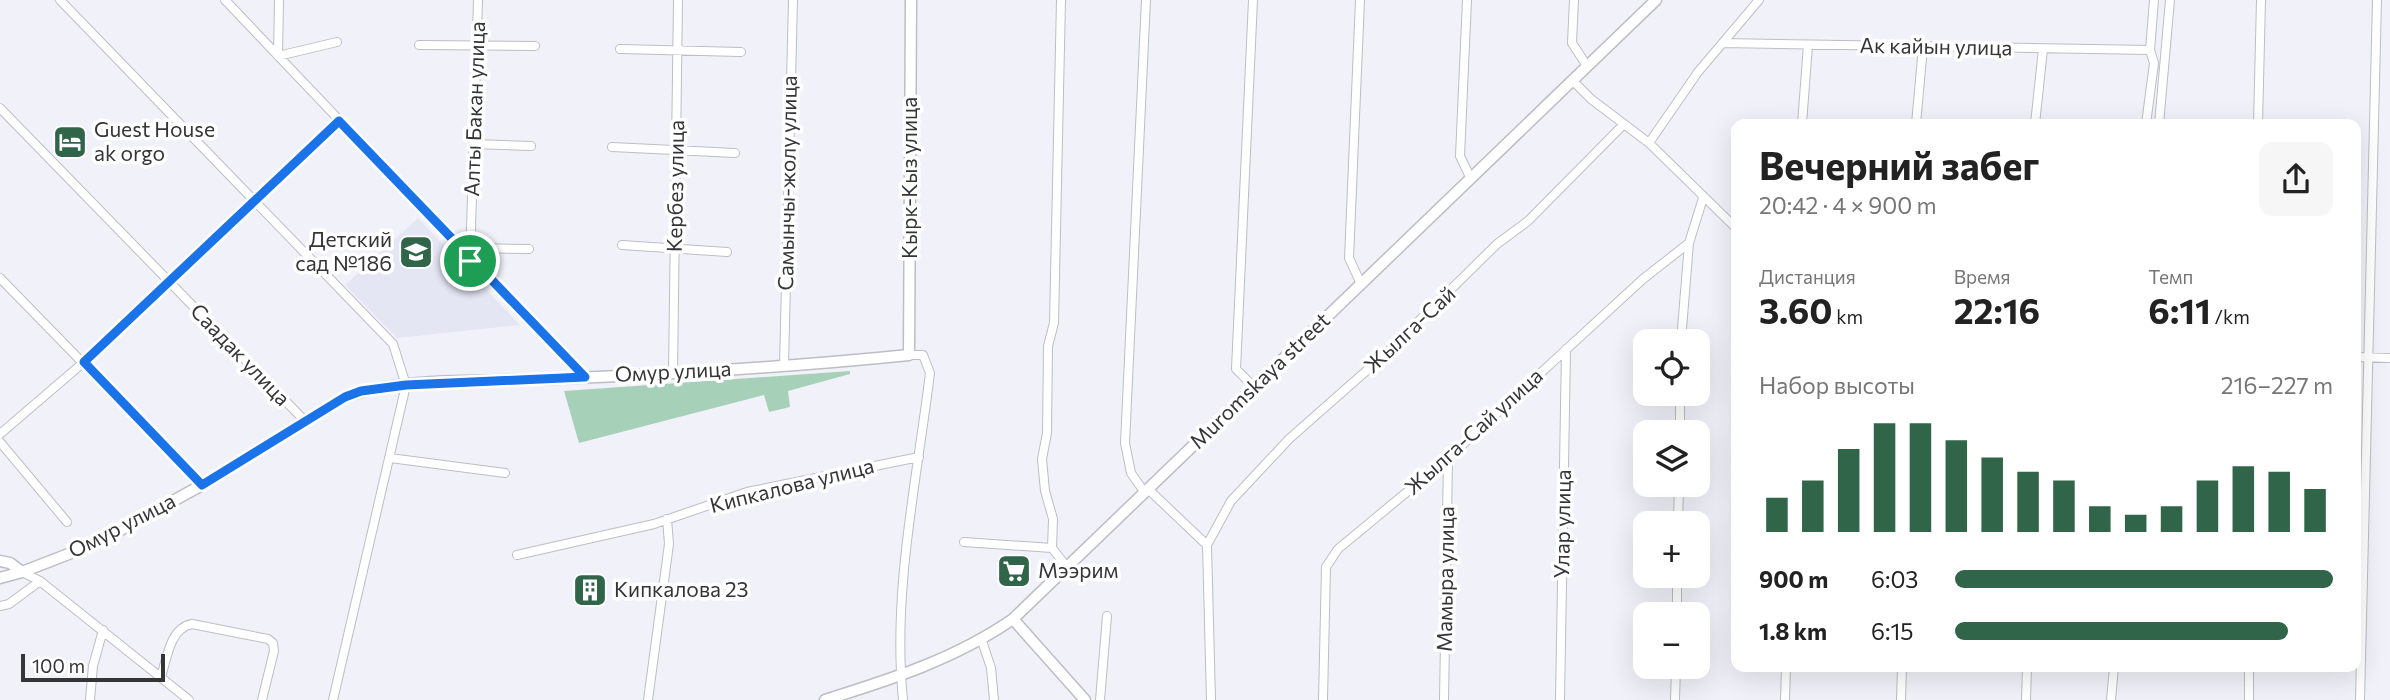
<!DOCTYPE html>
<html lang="ru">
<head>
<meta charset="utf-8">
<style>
  :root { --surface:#fff; --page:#f6f6f6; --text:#222; --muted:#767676; --accent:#30654a }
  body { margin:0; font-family:Commissioner,sans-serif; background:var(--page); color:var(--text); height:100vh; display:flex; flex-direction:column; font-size:26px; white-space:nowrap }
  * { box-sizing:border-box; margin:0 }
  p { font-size:23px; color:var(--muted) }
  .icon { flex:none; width:38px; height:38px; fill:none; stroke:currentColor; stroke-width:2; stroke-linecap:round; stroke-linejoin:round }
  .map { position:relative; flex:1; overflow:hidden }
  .panel { position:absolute; left:1731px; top:119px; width:630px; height:553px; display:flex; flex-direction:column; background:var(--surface); border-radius:14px; box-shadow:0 7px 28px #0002 }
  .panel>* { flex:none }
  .controls { position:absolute; left:1633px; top:329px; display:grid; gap:14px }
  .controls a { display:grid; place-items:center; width:77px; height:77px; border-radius:14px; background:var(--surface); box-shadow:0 7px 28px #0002; font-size:35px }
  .scale { position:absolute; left:21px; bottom:18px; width:144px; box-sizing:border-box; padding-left:7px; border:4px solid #353538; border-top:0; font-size:19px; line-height:24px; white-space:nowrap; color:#353538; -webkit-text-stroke:5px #fff; paint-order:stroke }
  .pin { position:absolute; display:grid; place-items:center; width:60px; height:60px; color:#fff; margin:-30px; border:4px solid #fff; border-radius:50%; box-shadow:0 2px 7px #0007 }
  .round { display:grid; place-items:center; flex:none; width:74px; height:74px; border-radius:14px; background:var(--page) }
  .headline { display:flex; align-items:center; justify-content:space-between; height:119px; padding:0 28px }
  h1 { font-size:38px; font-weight:700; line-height:52px }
  .metrics { display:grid; grid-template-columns:repeat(3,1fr); gap:10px; height:119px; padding:7px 28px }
  .metrics div { display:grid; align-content:center }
  .metrics b { font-size:35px; font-weight:700 }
  .metrics small { font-size:19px; font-weight:400 }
  .metrics p { font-size:19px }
  .chart { height:196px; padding:14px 28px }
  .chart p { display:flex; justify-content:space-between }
  .chart svg { width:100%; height:126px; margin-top:7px; stroke:var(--accent); stroke-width:6 }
  ul { padding:0 28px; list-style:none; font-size:23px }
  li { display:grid; grid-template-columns:112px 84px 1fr; align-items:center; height:52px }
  li i { height:18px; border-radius:9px; background:var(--accent) }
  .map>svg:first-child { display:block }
</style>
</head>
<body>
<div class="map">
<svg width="2390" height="700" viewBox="0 0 2390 700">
  <rect width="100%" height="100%" fill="#f1f2f9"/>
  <path fill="#e4e6f4" d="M418,218L520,325L397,338L345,285Z"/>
  <path fill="#a7d0b9" d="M850,371V374L788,391L790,407L769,412L764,395L579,443L564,391Z"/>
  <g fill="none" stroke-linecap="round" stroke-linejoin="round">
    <g stroke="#bdbec5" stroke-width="10">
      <path id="minor" d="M60,0L393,344L406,385L333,700
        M225,0L585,378
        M279,0L278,56L337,42
        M1061,0L1054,323L1048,346L1047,433L1042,459L1045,491L1053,519L1052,548L1066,566
        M1360,0L1349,258L1361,284
        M1467,0L1460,156L1471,179
        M1574,0L1572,43L1587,66
        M1723,43L2150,50
        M419,45L535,46
        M620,49L741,52
        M1572,80L1591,99L1649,143L1736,228
        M0,108L305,421
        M1802,124L1808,45
        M1916,124L1923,47
        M2035,124L2043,49
        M2146,124L2154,63L2150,50L2154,0
        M2159,124L2170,0
        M2258,124L2261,0
        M1649,143L1698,72L1759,0
        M474,144L531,146
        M612,147L735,153
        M622,245L727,252
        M471,248L529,249
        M470,261L478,0
        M0,278L202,485
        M1681,341L1689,243
        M2356,357L2390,358
        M784,365L793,0
        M673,373L678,0
        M1253,386L1236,369L1253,0
        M1680,432V394
        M0,434L84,362L339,121
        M0,442L67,522
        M390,458L505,473
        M1148,489L1207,545L1211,700
        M1145,493L1131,473L1125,443L1146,0
        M1678,523L1679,485
        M964,542L1052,548
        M1207,545L1231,501L1289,439L1382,357L1497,244L1528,221L1624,124
        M517,555L654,524L747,492L919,457
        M22,572L40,581L189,700
        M0,606L9,604L40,581
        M1677,614V576
        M982,641L991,668L994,700
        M161,677C167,658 170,628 192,624L268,639L273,643L274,651L262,700
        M90,700L93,666L103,630
        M648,700L669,544L667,519
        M903,700C892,592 917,480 930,373L923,355H909
        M1100,700L1107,616
        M1323,700L1326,567L1338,549L1448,458L1643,279L1689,243L1703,198
        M1444,700L1448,458
        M1560,700L1566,349
        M1675,700L1676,667
        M1785,700L1786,667
        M1901,700L1902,667
        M2026,700L2027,667
        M2111,700L2114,667
        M2249,700V667
        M2360,700L2377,0"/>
    </g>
    <g stroke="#bdbec5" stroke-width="13">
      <path id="tertiary" d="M0,561L10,563L22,572L97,543L202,485L345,397C405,376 487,382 552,379C671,374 790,367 909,355L911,0
        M0,578L22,572
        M1013,619L1085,700
        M825,700C892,679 955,659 1013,619L1656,0"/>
    </g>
    <use href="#minor" stroke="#fff" stroke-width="8"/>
    <use href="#tertiary" stroke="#fff" stroke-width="10"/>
  </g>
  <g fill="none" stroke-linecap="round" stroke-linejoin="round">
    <g stroke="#fff" stroke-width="14">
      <path id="route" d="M339,121L585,377L406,385L361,391L345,397L202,485L84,362Z"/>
    </g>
    <use href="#route" stroke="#1a73e8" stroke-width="9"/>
  </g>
  <defs>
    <g id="hotel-square" transform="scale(1.75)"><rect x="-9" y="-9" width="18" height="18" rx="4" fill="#30654a" stroke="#fff"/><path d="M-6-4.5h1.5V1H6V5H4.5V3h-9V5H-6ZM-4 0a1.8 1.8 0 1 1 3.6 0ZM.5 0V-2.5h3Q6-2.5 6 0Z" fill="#fff"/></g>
    <g id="school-square" transform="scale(1.75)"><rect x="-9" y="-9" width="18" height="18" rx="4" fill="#30654a" stroke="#fff"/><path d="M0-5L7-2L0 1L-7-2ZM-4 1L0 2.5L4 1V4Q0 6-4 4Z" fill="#fff"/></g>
    <g id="supermarket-square" transform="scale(1.75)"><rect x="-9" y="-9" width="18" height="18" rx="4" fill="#30654a" stroke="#fff"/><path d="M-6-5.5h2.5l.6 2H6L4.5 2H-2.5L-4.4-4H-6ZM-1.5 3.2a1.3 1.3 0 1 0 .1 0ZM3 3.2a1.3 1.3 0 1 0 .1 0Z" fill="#fff"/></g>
    <g id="building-square" transform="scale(1.75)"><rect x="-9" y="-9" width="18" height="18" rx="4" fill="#30654a" stroke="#fff"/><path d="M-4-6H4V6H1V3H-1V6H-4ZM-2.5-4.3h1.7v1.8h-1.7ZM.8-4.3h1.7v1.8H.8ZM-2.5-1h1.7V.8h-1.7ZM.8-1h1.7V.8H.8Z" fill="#fff"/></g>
  </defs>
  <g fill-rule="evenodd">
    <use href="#hotel-square" x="70" y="142"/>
    <use href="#school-square" x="416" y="252"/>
    <use href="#supermarket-square" x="1014" y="571"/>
    <use href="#building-square" x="590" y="590"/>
  </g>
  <g text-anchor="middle" stroke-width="7" stroke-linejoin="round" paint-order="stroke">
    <g font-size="21" fill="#353538" stroke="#fff">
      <text transform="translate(1936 47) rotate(1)" y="7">Ак кайын улица</text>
      <text transform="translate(475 109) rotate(-88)" y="7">Алты Бакан улица</text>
      <text transform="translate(910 178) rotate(-90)" y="7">Кырк-Кыз улица</text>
      <text transform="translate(788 183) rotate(-89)" y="7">Самынчы-жолу улица</text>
      <text transform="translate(676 186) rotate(-89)" y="7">Кербез улица</text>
      <text transform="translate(1410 330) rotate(-43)" y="7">Жылга-Сай</text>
      <text transform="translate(240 355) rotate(46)" y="7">Саадак улица</text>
      <text transform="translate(673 372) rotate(-3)" y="7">Омур улица</text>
      <text transform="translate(1260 381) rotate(-44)" y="7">Muromskaya street</text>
      <text transform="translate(1474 432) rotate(-42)" y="7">Жылга-Сай улица</text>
      <text transform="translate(792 486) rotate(-14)" y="7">Кипкалова улица</text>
      <text transform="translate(1563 524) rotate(-89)" y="7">Улар улица</text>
      <text transform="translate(122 526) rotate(-27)" y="7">Омур улица</text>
      <text transform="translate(1446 579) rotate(-89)" y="7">Мамыра улица</text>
    </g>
    <g font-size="21" fill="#353538" stroke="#fff" text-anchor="start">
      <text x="94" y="137">Guest House<tspan x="94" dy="24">ak orgo</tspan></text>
      <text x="392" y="247" text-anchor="end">Детский<tspan x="392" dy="24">сад №186</tspan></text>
      <text x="1038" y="578">Мээрим</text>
      <text x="614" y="597">Кипкалова 23</text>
    </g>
  </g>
</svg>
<div class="controls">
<a><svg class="icon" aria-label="locate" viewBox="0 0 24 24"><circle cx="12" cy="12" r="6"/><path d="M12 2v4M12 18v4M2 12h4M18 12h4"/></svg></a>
<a><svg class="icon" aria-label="layers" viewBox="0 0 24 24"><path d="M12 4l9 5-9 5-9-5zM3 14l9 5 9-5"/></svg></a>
<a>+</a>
<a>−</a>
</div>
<div class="scale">100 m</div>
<div class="pin" style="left:470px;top:261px;background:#1e9e55"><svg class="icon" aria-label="arrive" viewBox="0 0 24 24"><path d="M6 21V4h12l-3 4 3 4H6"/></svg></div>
<section class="panel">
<div class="headline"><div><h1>Вечерний забег</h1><p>20:42 · 4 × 900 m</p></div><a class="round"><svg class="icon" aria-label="share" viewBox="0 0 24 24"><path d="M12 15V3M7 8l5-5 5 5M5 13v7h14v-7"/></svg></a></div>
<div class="metrics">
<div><p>Дистанция</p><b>3.60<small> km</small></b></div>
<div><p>Время</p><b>22:16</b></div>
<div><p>Темп</p><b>6:11<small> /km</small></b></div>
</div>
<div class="chart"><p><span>Набор высоты</span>216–227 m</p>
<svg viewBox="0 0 160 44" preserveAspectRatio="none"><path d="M5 44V32M15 44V26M25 44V15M35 44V6M45 44V6M55 44V12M65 44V18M75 44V23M85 44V26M95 44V35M105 44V38M115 44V35M125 44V26M135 44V21M145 44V23M155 44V29"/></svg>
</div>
<ul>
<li><b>900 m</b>6:03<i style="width:100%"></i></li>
<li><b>1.8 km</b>6:15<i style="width:88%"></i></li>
</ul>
</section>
</div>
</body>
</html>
